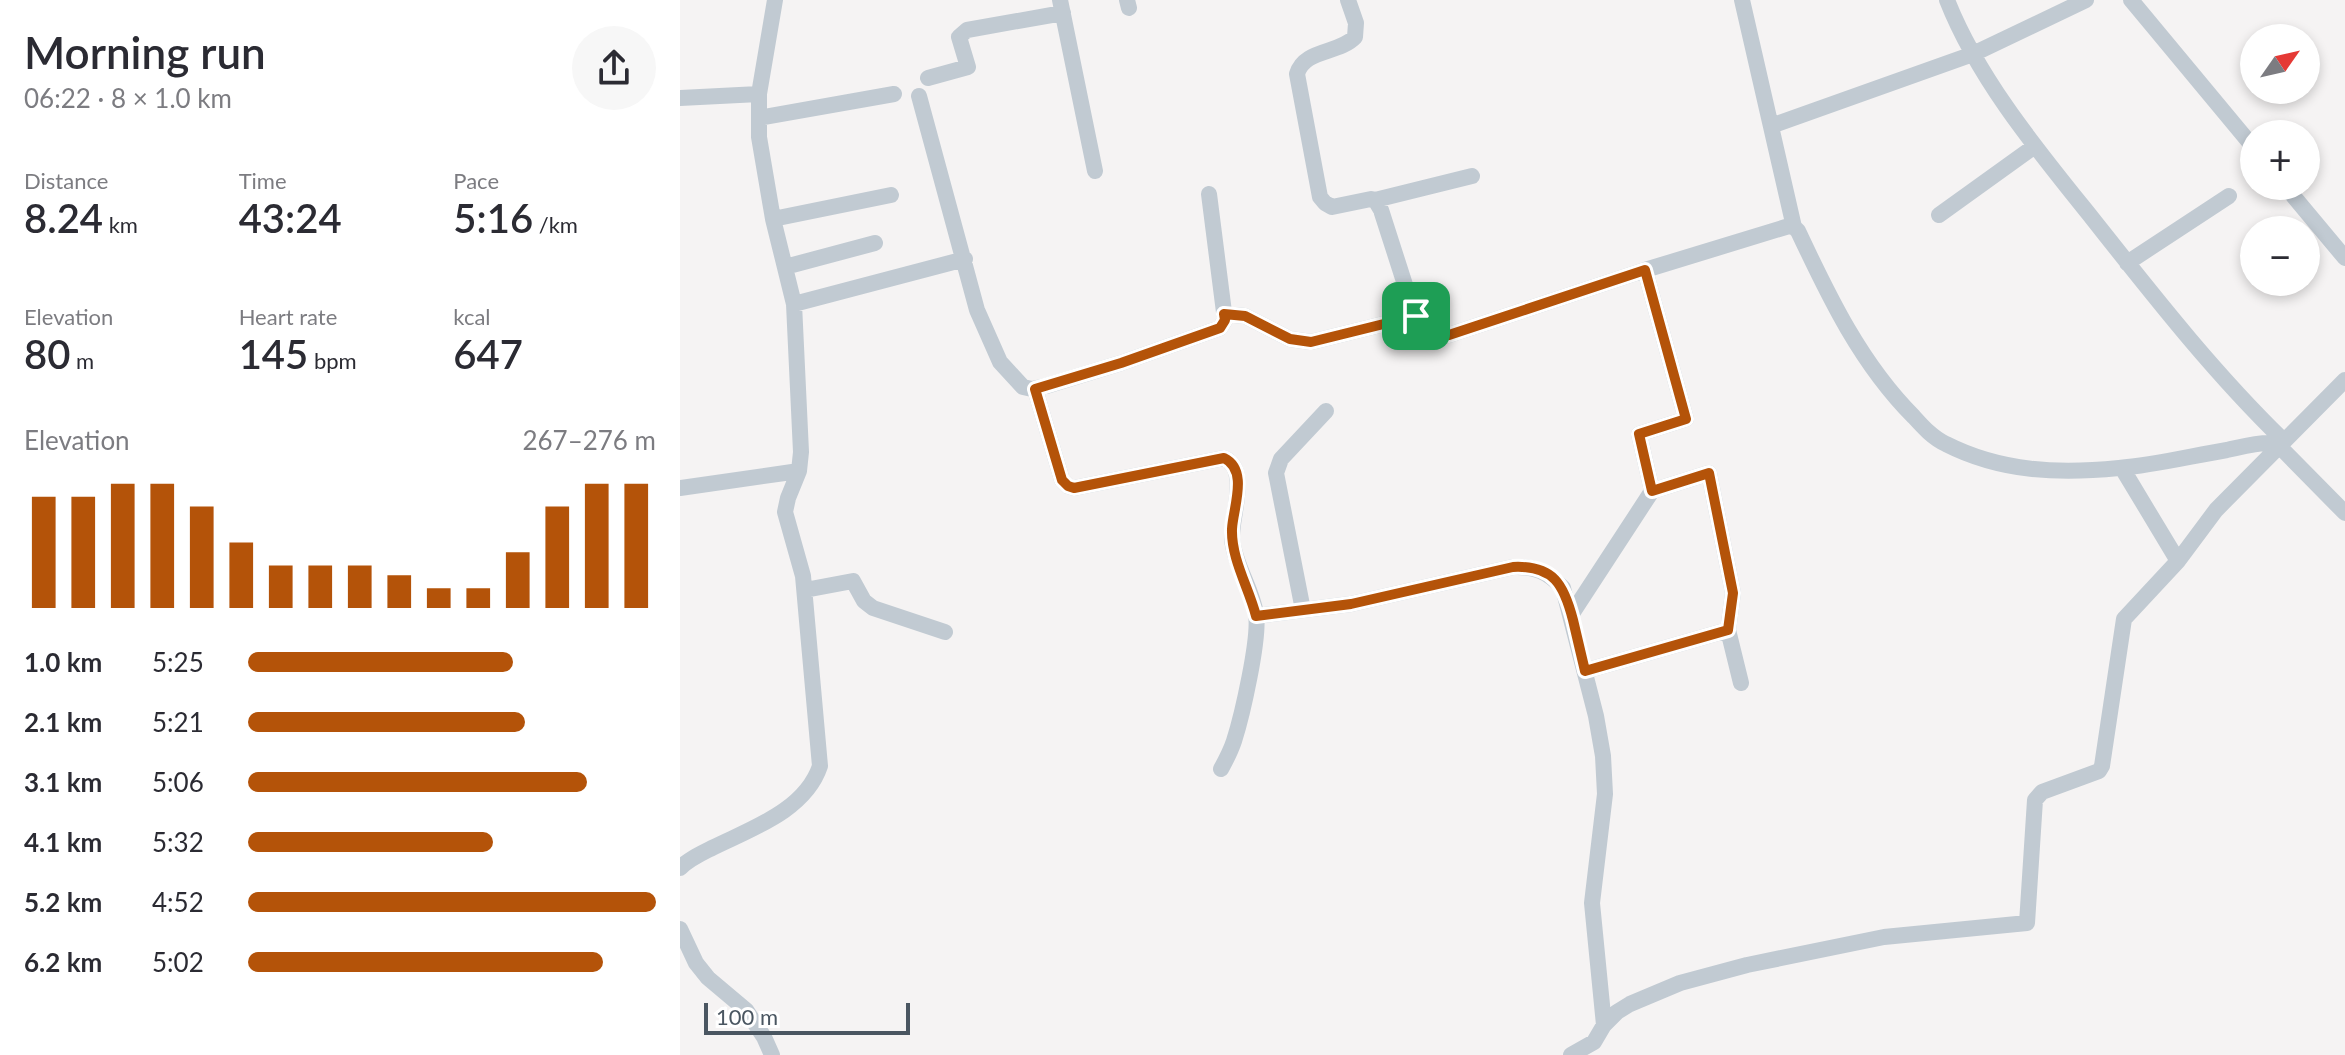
<!DOCTYPE html>
<html lang="en">
<head>
<meta charset="utf-8">
<style>
  :root { --surface:#fff; --page:#f7f7f7; --text:#2b2b33; --muted:#7c7c81; --accent:#b45309 }
  body { margin:0; font-family:Lato,sans-serif; background:var(--page); color:var(--text); height:100vh; display:flex; flex-direction:column; font-size:30px; white-space:nowrap }
  * { box-sizing:border-box; margin:0 }
  p { font-size:26px; color:var(--muted) }
  .icon { flex:none; width:44px; height:44px; fill:none; stroke:currentColor; stroke-width:2; stroke-linecap:round; stroke-linejoin:round }
  .map { position:relative; flex:1; overflow:hidden }
  .side { display:flex; flex-direction:column; background:var(--surface); width:680px }
  .side>* { flex:none }
  .needle { width:52px; rotate:56deg }
  .fabs { position:absolute; left:1560px; top:24px; display:grid; gap:16px }
  .fabs a { display:grid; place-items:center; width:80px; height:80px; border-radius:50%; background:var(--surface); box-shadow:0 4px 12px #0003; font-size:40px }
  .scale { position:absolute; left:24px; bottom:20px; width:206px; box-sizing:border-box; padding-left:8px; border:4px solid #4a5661; border-top:0; font-size:22px; line-height:28px; white-space:nowrap; color:#4a5661; -webkit-text-stroke:6px #fff; paint-order:stroke }
  .pin { position:absolute; display:grid; place-items:center; width:68px; height:68px; color:#fff; margin:-34px; border-radius:16px; box-shadow:0 4px 12px #0006 }
  .round { display:grid; place-items:center; flex:none; width:84px; height:84px; border-radius:42px; background:var(--page) }
  .overview { display:flex; align-items:center; justify-content:space-between; height:136px; padding:0 24px }
  h1 { font-size:44px; font-weight:600; line-height:60px }
  .metrics { display:grid; grid-template-columns:repeat(3,1fr); gap:12px; height:136px; padding:8px 24px }
  .metrics div { display:grid; align-content:center }
  .metrics b { font-size:40px; font-weight:600 }
  .metrics small { font-size:22px; font-weight:400 }
  .metrics p { font-size:22px }
  .chart { height:224px; padding:16px 24px }
  .chart p { display:flex; justify-content:space-between }
  .chart svg { width:100%; height:144px; margin-top:8px; stroke:var(--accent); stroke-width:6 }
  ul { padding:0 24px; list-style:none; font-size:26px }
  li { display:grid; grid-template-columns:128px 96px 1fr; align-items:center; height:60px }
  li i { height:20px; border-radius:10px; background:var(--accent) }
  main { display:flex; flex:1; min-height:0 }
  .map>svg:first-child { display:block }
</style>
</head>
<body>
<main>
<section class="side">
<div class="overview"><div><h1>Morning run</h1><p>06:22 · 8 × 1.0 km</p></div><a class="round"><svg class="icon" aria-label="share" viewBox="0 0 24 24"><path d="M12 15V3M7 8l5-5 5 5M5 13v7h14v-7"/></svg></a></div>
<div class="metrics">
<div><p>Distance</p><b>8.24<small> km</small></b></div>
<div><p>Time</p><b>43:24</b></div>
<div><p>Pace</p><b>5:16<small> /km</small></b></div>
</div>
<div class="metrics">
<div><p>Elevation</p><b>80<small> m</small></b></div>
<div><p>Heart rate</p><b>145<small> bpm</small></b></div>
<div><p>kcal</p><b>647</b></div>
</div>
<div class="chart"><p><span>Elevation</span>267–276 m</p>
<svg viewBox="0 0 160 44" preserveAspectRatio="none"><path d="M5 44V10M15 44V10M25 44V6M35 44V6M45 44V13M55 44V24M65 44V31M75 44V31M85 44V31M95 44V34M105 44V38M115 44V38M125 44V27M135 44V13M145 44V6M155 44V6"/></svg>
</div>
<ul>
<li><b>1.0 km</b>5:25<i style="width:65%"></i></li>
<li><b>2.1 km</b>5:21<i style="width:68%"></i></li>
<li><b>3.1 km</b>5:06<i style="width:83%"></i></li>
<li><b>4.1 km</b>5:32<i style="width:60%"></i></li>
<li><b>5.2 km</b>4:52<i style="width:100%"></i></li>
<li><b>6.2 km</b>5:02<i style="width:87%"></i></li>
</ul>
</section>
<div class="map">
<svg width="1665" height="1055" viewBox="0 0 1665 1055">
  <rect width="100%" height="100%" fill="#f5f3f3"/>
  <g fill="none" stroke-linecap="round" stroke-linejoin="round">
    <path stroke="#c1cad2" stroke-width="16" d="M380,0L415,171
      M447,0L449,8
      M668,0L676,23L675,37C659,54 624,49 617,74L640,197L645,203L652,207L691,199L695,200L701,210L736,319C745,333 752,336 769,335L965,270L1109,226L1114,227L1118,231C1149,297 1181,364 1234,417C1243,427 1253,438 1266,444C1321,472 1379,474 1439,468C1475,465 1511,456 1547,450C1561,447 1575,443 1589,443L1604,451L1665,513
      M1062,0L1114,227
      M1267,0C1298,79 1359,152 1412,218C1473,295 1533,372 1603,440
      M1451,0L1574,148
      M248,78L288,67L279,37L287,30L383,13
      M239,96L297,310L320,362L343,387L352,389L366,386L441,363L540,328L545,320L529,194
      M0,98L79,94
      M79,118L214,94
      M1091,126L1293,54L1406,0
      M1605,186L1665,258
      M695,200L792,176
      M1259,215L1355,146
      M93,219L211,195
      M1447,263L1549,196
      M105,267L195,243
      M114,304L285,259
      M544,314L565,316L610,339L631,342L736,316
      M355,389L382,480L388,486L394,488L544,458C570,469 551,516 552,538C554,564 572,588 576,614C580,638 562,716 554,741C551,750 546,760 541,769
      M1442,468L1498,561
      M0,488L119,471
      M972,491L1029,473L1053,593L1048,630L1061,683
      M125,590L173,581L184,601L193,608L265,632
      M623,610L596,473L601,459L646,411
      M891,615L972,491L959,434L1006,419L965,270
      M576,616L671,604L833,567C855,566 868,572 883,588L916,716L923,756L925,794L912,903L924,1025
      M905,671L1048,630
      M0,868C9,859 20,854 32,848C70,829 125,811 140,766L123,576L105,512L108,498L119,471L121,452L114,304L93,219L79,137V94L95,0
      M0,929L16,963L28,978L66,1010L84,1037L92,1055
      M891,1055L914,1042L924,1025L937,1012L950,1004L1000,983L1067,965L1204,937L1347,923L1355,800L1362,792L1419,771L1422,766L1444,619L1498,561L1536,510L1665,380"/>
  </g>
  <g fill="none" stroke-linecap="round" stroke-linejoin="round">
    <g stroke="#fff" stroke-width="16">
      <path id="route" d="M965,270L1006,419L959,434L972,491L1029,473L1053,593L1048,630L905,671C901,654 897,637 893,620C884,585 874,565 833,567L671,604L576,616C569,588 551,559 552,529C553,508 569,470 544,458L394,488L388,486L382,480L355,389L441,363L540,328L545,320L544,314L565,316L610,339L631,342L736,316C743,332 751,336 769,335Z"/>
    </g>
    <use href="#route" stroke="#b45309" stroke-width="10"/>
  </g>
</svg>
<div class="fabs">
<a><svg class="needle" viewBox="-14 -14 28 28"><path d="M0-13l5 13h-10z" fill="#e53935"/><path d="M0 13l5-13h-10z" fill="#7c7c81"/></svg></a>
<a>+</a>
<a>−</a>
</div>
<div class="scale">100 m</div>
<div class="pin" style="left:736px;top:316px;background:#1e9e55"><svg class="icon" aria-label="arrive" viewBox="0 0 24 24"><path d="M6 21V4h12l-3 4 3 4H6"/></svg></div>
</div>
</main>
</body>
</html>
